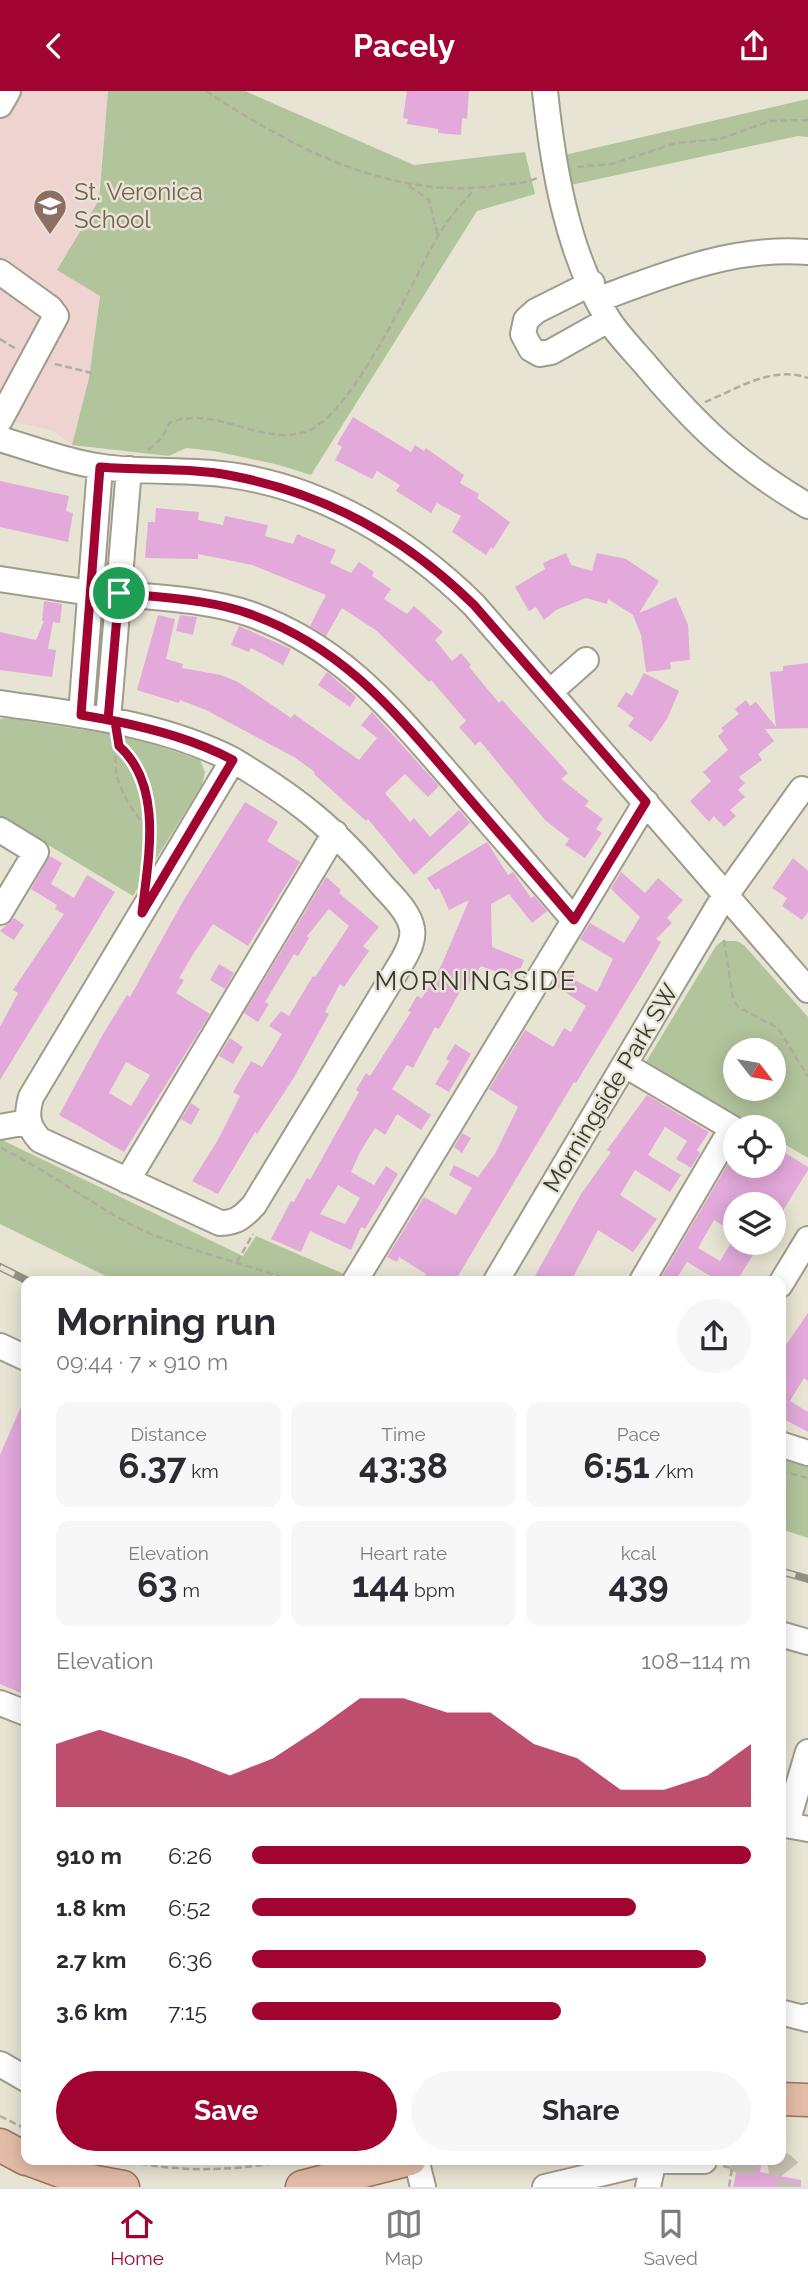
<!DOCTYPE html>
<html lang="en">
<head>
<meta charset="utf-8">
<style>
  :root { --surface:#fff; --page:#f7f7f7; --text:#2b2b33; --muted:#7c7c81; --line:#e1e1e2; --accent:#a20432 }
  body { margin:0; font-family:Raleway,sans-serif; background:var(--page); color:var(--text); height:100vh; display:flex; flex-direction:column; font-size:26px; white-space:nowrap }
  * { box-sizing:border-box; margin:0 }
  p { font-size:23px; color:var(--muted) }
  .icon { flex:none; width:38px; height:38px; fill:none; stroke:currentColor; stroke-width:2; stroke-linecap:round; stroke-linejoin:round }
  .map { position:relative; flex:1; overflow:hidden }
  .panel { position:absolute; left:21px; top:1185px; width:765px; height:889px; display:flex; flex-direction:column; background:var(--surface); border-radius:14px; box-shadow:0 4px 18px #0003 }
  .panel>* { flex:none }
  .needle { width:46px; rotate:121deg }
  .fabs { position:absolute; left:723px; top:947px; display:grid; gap:14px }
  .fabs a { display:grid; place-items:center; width:63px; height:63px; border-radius:50%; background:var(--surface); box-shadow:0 4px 18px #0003; font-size:35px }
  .pin { position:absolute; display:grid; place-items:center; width:60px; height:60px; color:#fff; margin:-30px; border:4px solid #fff; border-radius:50%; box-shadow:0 2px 7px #0007 }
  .round { display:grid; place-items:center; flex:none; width:74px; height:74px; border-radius:37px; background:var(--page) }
  .summary { display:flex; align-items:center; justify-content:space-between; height:119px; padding:0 35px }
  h1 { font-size:38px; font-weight:700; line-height:52px }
  .figures { display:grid; grid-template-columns:repeat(3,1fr); gap:10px; height:119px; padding:7px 35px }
  .figures div { display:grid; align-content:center; border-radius:14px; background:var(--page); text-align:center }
  .figures b { font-size:35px; font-weight:700 }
  .figures small { font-size:19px; font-weight:400 }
  .figures p { font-size:19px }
  .chart { height:196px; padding:14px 35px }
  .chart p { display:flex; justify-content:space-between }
  .chart svg { width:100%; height:126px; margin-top:7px; fill:var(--accent); opacity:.7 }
  .action { display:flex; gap:14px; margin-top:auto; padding:14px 35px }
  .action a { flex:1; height:80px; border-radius:42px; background:var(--accent); color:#fff; font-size:28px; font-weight:700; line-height:80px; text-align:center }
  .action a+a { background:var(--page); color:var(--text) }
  ul { padding:0 35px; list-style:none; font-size:23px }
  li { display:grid; grid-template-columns:112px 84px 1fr; align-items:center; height:52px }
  li i { height:18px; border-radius:9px; background:var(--accent) }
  header { display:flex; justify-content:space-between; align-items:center; height:91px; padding:0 35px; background:var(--accent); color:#fff; font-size:32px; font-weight:700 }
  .dock { display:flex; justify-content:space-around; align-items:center; height:98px; border-top:2px solid var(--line); background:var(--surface); font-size:19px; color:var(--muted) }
  .dock a { display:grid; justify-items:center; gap:4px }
  .dock .active { color:var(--accent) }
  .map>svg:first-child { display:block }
</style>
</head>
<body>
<header><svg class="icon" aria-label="back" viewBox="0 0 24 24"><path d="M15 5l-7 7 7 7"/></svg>Pacely<svg class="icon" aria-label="share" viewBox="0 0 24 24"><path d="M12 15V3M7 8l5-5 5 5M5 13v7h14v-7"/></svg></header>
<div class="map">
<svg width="808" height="2096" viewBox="0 0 808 2096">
  <rect width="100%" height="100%" fill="#e8e4d3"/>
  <path fill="#eed3d1" d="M0,0H108L99,97L101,193L89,287L72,354L54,340L0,327Z"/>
  <path fill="#b2c49c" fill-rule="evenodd" d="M108,0H245L414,74L525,61L535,103L477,120L311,384L279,374L214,360L186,357L169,365L72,354L89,287L100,205L57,179L99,109Z
    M808,8V46L798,45L566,95L560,65Z
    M7,627L135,647L200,669L205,681L202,694L133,805L0,725V628Z
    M722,850H737L744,854L808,926V1067L774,1047V1036H756L646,971L716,855ZM735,959H774V998H735Z
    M0,1048L243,1165L256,1145L344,1183L340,1190H116L0,1133Z
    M780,1363L808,1371V1447L781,1438Z"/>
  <path fill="#e2a9da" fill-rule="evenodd" d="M407,0H469L467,28L462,27L461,44L438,42V38L407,33L408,28L403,27Z
    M353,326L411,361L415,354L424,360L426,357L464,384L460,392L479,403L477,407L510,431L493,458L491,456L486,464L452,441L461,425L437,412L431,422L396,400L400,394L377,380L372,388L335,369L342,356L337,353Z
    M0,390L69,405L66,420L73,422L68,451L0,436Z
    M156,417L199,421L198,429L223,434L225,425L268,434L265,445L293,453L297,443L336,459L330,472L351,482L359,471L374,481L372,485L391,498L384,508L407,523L414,515L443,541L435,549L452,570L461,562L471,574L469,576L499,612L502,609L568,682L561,688L589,710L585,715L603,728L596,738L602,742L585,767L565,754L569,748L545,729L480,650L475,654L459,636L466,630L431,589L429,591L377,540L342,517L326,545L310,535L326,504L252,474L198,463V468L145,467L148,431H155Z
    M566,462L571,474L592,480L597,462L626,468L659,490L639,522L676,506L688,534L690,569L670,571L671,578L646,581L641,544L633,524L608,508L607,513L586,507L556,519L544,529L536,516L529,520L515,496L545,478L543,472Z
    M44,510L62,513L60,532L53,531L48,558L56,559L52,586L0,579V541L36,549L44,530H42Z
    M158,524L175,528L166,568L183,573L182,577L221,584L238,591L291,627L294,623L359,669L377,647L361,634L372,621L439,695L428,706L405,683L385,702L410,731L414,727L430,746L459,719L470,732L414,784L368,728L366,730L314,683L315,681L294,666L206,619L180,609L179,612L137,599Z
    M180,524L197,526L193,544L176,540Z
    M239,535L291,558L283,574L251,557L249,561L231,554Z
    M808,572V637L765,638L774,650L758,663L762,669L739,686L745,692L738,699L745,706L730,719L736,725L724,736L714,725L709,731L690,710L711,690L703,681L728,659L718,645L724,640L721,637L739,623L735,618L746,609L750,615L756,611L776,636L770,581L783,580V575Z
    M327,581L356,606L350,616L318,594Z
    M644,582L679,600L667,628L651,651L628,635L634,627L617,615L626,601L632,605Z
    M245,711L278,731L267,750L300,771L248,855L213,833L192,865L179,887L184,889L176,902L210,923L124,1061L59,1024L102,945L127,904L130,906L182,812ZM126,971L150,984L131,1015L109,1002Z
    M487,751L508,784L513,781L531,807L534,805L547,820L532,832L509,803L491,813L492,856L524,869L516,889L481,875L465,899L462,897L439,938L435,936L413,977L407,974L392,998L431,1024L421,1039L397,1023L385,1044L375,1037L360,1061L351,1081L374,1094L386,1075L398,1083L365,1138L361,1136L351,1159L310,1140L301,1161L271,1148L291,1110L294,1111L307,1087L310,1089L325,1062L359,1001L356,999L366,982L370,985L411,921L408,920L417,905L422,907L442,873L469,809L449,819L439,797L435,799L427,787ZM338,1094L360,1107L345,1133L320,1123Z
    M50,765L62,772L51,793L74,807L87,784L115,801L0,989V936L18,902L13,899L64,823L55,818L57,814L31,798Z
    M793,767L808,780V821L802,829L782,815L787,807L772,797Z
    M621,781L645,802L658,787L683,809L667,827L672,832L656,848L661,851L648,874L576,992L574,991L455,1190H423L426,1183L399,1166L397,1171L387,1166L424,1106L456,1124L472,1097L449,1084L454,1074L478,1086L495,1063L518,1016L489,998L525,939L553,956L564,937L571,941L586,915L553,893L562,877L575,885L573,888L597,901L613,868L580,848L590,832L624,852L640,826L611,798Z
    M326,786L341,799L339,802L379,836L363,855L369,860L344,896L340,893L325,921L329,923L293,988L257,1043L255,1041L218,1103L192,1090L218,1049L240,1005L233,1001L251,970L262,976L282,943L269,935L281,920L289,925L313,885L315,886L349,835L329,818L307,845L309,847L298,865L294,863L265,911L269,913L258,931L244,922Z
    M14,827L24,834L14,849L0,840Z
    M219,873L234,882L225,898L210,889Z
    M230,947L243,956L233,973L219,965Z
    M455,953L471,963L449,1001L435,993L449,970L446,968Z
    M647,1004L709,1041L697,1059L700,1062L691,1077L676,1068L687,1050L665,1036L648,1064L681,1084L670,1101L635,1079L620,1104L657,1128L633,1161L598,1139L571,1190H532L581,1103L611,1061L607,1059Z
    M191,1012L200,1018L191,1034L181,1028Z
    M462,1042L471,1047L462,1062L454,1056Z
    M782,1060L808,1076V1079L774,1134V1113H735V1142L714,1129L698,1157L720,1170L731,1152H760L737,1190H719L687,1171L675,1190H659L735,1061V1074H774Z
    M808,1222V1290L804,1287L790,1310L808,1321V1341L780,1326V1251L786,1254Z
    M26,1304V1604L0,1593V1364Z
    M746,2068H762L760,2081L801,2089V2096H733L737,2077L744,2079Z"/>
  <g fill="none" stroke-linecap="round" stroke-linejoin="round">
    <path stroke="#c5c1b2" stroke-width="24" stroke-dasharray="24 12" stroke-linecap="butt" d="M732,2068C741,2070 751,2073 760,2073C774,2073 780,2067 790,2081L787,2096"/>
    <g stroke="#9f9c8c" stroke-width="28">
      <path id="minor" d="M545,0C553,76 567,162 608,228C618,244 633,259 645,273C698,336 737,373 808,415
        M0,14L8,0
        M0,181L50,217L56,225L0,329
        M592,192L536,220L526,229L523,243L531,258L540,263L551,261L608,229
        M599,208C667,183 734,155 808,161
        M0,348C33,358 68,371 103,376C145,382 188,378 230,384C324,397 408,449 474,514L808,899
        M0,488L91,502
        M119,503C162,507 209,509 250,523C343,556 393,620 456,692C495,738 535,783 574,829
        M551,600L586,569
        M0,612C80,624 161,632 233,669
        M81,624L100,376
        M108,629L129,378
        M233,669C298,708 333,736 382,794C393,806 410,822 412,838C414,849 408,860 403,869L254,1114C243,1126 236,1132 220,1132L40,1049C27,1035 26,1024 31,1006Z
        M0,739L36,761L0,821
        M625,974L732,1037L642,1190
        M0,1036L28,1031
        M127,1090L335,742
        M355,1190L646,711
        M496,1190L719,814L802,698
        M780,1194L808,1148
        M0,1255L26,1267
        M780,1353L808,1362
        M780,1543L808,1551
        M0,1612L26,1622
        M787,1732L808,1661
        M780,1733L808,1738
        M780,1921L807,1928L808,1925
        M0,1973L26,1988
        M416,2068L423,2096
        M545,2096L654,2070H704
        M648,2096L654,2068"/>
    </g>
    <g stroke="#9b7158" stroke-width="35">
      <path id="major" d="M780,2008L808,2009
        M0,2054L26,2068
        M28,2068L85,2089L123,2096
        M302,2096L410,2068"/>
    </g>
    <path stroke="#b0ad9f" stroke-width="2.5" stroke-dasharray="7 3.5" stroke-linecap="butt" d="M206,0C293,57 393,111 501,94C513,93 526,92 537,87
      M577,76L612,73L676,52L720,48L770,30L808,29
      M409,95L429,109L438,146
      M0,248L16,258
      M55,273L92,282
      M705,311C737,298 773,274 808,287
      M148,359L162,347L169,332C214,313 260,355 305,341C353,325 412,190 438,145C448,128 461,113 474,99
      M118,651L141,685L146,705L148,768
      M119,655C106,682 130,718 147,737
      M724,849L733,908L738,916L778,937L808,986
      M1,1057C46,1079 86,1109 130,1133C181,1159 239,1170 292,1190
      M237,1171L253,1143
      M780,1380L808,1387
      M0,2025L26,2038
      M120,2068C177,2083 239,2080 297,2068
      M723,2075L732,2077L729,2096"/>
    <use href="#minor" stroke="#fff" stroke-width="24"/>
    <use href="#major" stroke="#e3bca7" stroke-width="32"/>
    <g stroke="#929084" stroke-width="8">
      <path id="rail" d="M0,1176L28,1190
        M780,1480L808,1488"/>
    </g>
    <use href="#rail" stroke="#e8e4d3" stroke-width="5" stroke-dasharray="16" stroke-linecap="butt"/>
  </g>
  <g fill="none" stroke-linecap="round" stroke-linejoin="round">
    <g stroke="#fff" stroke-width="14">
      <path id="route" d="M119,502L108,629L115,630L119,655C164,695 148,769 142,822L233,669C195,649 157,639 115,630L81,624L100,376C144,380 190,376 233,385C327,403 406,447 474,514L646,711L574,829C535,783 495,738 456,692C394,620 343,556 250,523C209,508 162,507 119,502"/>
    </g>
    <use href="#route" stroke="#a20432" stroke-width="9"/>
  </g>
  <defs>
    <g id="school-pin" transform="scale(1.75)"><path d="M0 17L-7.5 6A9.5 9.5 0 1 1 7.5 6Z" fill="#8d6e63" stroke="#e8e4d3"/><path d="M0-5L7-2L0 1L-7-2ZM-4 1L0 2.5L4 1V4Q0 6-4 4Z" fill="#fff"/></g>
  </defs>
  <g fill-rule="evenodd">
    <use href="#school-pin" x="50" y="115"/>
  </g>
  <g text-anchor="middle" stroke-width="5" stroke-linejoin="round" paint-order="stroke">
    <g font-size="24" fill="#785e54" stroke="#e8e4d3" text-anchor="start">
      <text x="74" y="109">St. Veronica<tspan x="74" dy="28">School</tspan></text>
    </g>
    <g font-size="24" fill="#383730" stroke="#e8e4d3">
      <text transform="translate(611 997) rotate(-59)" y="8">Morningside Park SW</text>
    </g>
    <g font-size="26" letter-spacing="2" fill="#383730" stroke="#e8e4d3">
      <text x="476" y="899">MORNINGSIDE</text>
    </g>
  </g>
</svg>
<div class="fabs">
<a><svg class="needle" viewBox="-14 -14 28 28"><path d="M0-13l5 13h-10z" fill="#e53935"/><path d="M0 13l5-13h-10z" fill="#7c7c81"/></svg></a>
<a><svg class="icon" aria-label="locate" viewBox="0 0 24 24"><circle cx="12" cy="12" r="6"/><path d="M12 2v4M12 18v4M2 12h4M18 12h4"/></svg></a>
<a><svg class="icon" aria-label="layers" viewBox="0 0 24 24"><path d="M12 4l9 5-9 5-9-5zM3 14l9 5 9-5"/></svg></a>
</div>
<div class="pin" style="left:119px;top:502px;background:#1e9e55"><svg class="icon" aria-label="arrive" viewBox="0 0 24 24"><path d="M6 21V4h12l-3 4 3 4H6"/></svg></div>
<section class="panel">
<div class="summary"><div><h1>Morning run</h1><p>09:44 · 7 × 910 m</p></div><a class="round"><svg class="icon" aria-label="share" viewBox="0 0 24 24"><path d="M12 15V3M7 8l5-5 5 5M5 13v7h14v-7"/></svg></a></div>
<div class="figures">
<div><p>Distance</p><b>6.37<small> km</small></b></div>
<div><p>Time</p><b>43:38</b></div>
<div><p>Pace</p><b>6:51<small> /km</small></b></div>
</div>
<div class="figures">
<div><p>Elevation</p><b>63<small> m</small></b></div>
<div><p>Heart rate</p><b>144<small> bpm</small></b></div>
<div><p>kcal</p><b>439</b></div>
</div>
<div class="chart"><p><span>Elevation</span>108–114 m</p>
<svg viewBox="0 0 160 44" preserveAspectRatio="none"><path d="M0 44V22L10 17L20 22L30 27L40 33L50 27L60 17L70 6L80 6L90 11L100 11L110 22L120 27L130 38L140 38L150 33L160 22V44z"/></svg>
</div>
<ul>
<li><b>910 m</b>6:26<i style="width:100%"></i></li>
<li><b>1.8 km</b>6:52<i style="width:77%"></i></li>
<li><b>2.7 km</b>6:36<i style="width:91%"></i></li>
<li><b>3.6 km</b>7:15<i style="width:62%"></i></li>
</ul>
<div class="action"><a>Save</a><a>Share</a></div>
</section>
</div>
<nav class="dock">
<a class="active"><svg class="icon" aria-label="home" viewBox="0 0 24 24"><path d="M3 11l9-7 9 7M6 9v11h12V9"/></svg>Home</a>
<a><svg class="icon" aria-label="map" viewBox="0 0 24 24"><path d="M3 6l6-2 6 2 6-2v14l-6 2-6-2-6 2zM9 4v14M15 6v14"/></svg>Map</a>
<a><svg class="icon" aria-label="saved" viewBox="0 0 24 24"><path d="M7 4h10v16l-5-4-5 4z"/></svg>Saved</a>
</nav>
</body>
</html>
